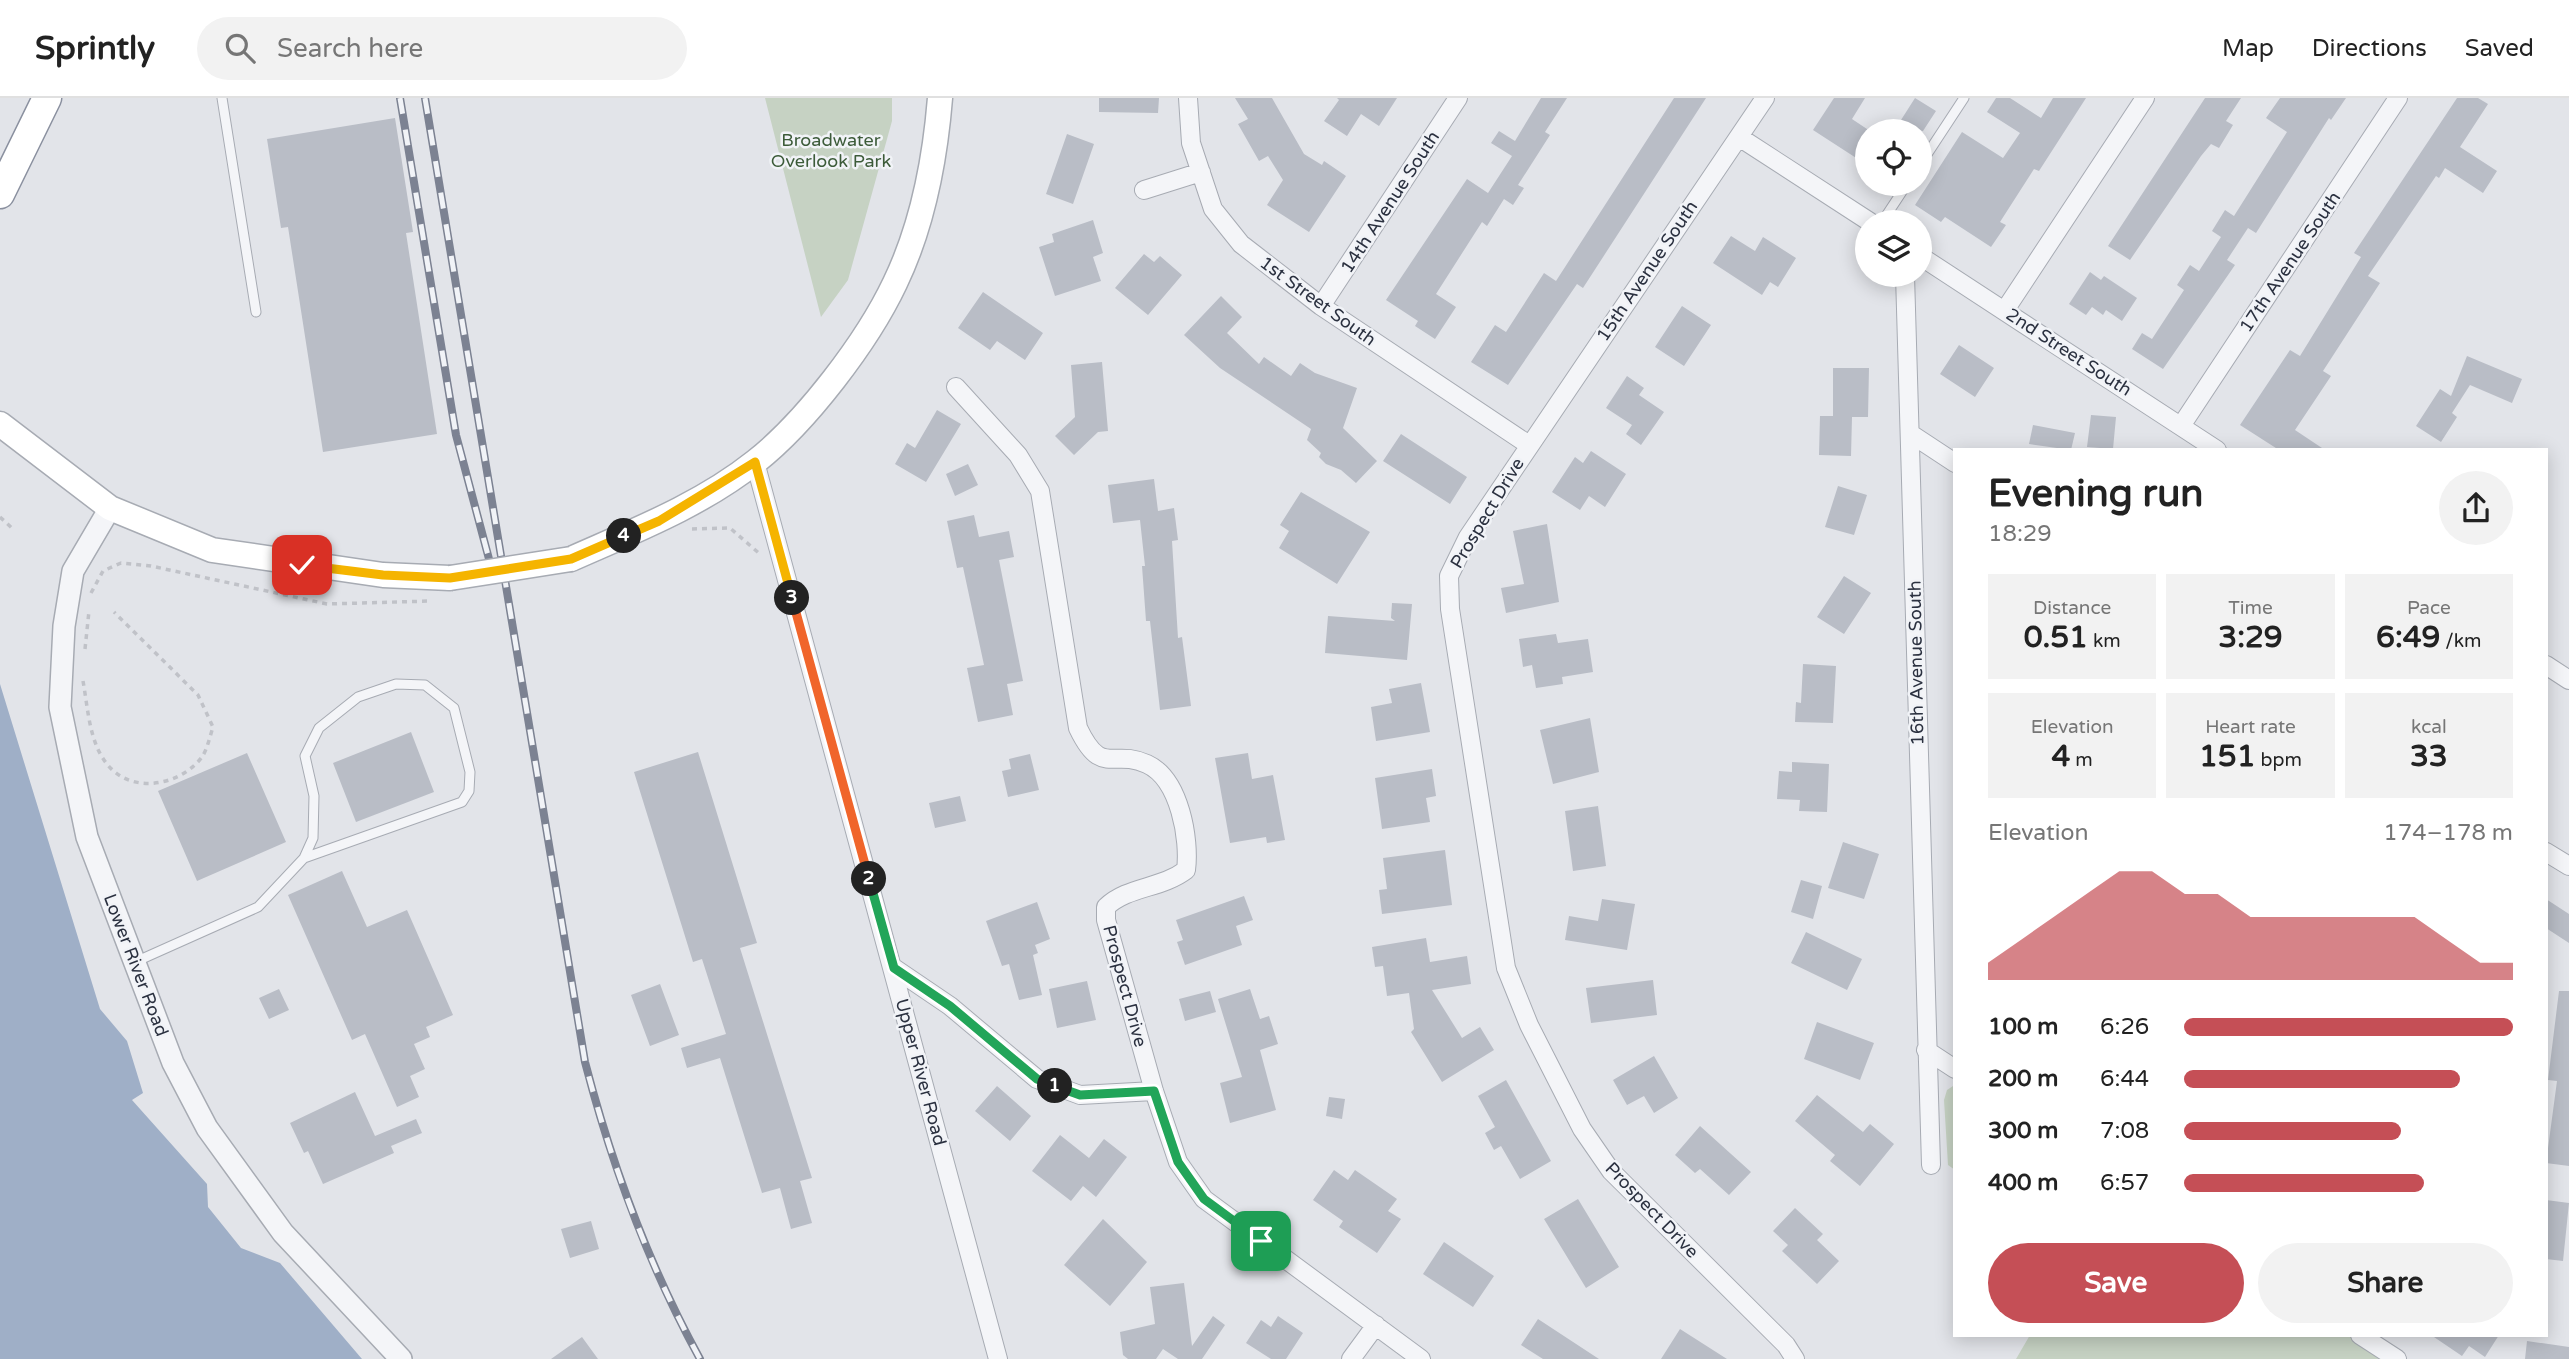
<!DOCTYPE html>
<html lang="en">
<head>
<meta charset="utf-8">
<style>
  :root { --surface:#fff; --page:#f2f2f2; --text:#222; --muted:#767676; --line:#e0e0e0; --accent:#c54f56 }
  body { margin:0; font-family:"Varela Round",sans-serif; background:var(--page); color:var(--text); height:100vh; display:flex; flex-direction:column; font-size:26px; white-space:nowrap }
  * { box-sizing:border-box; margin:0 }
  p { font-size:23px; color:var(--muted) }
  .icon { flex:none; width:38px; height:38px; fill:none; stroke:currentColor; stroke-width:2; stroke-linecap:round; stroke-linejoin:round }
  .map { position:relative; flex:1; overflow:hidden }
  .details { position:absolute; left:1953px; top:350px; width:595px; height:889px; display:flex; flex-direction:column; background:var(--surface); border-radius:0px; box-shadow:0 4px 18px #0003 }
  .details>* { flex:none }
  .tools { position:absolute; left:1855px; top:21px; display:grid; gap:14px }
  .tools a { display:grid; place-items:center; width:77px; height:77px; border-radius:50%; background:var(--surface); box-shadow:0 4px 18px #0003; font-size:35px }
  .pin { position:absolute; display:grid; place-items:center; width:60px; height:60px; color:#fff; margin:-30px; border-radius:14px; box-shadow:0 4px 10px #0006 }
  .km { position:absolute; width:35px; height:35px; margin:-18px; border-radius:50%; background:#222; color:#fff; font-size:19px; line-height:35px; text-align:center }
  .round { display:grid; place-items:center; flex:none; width:74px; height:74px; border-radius:37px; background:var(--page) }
  .headline { display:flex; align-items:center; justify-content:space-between; height:119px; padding:0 35px }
  h1 { font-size:38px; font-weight:800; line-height:52px }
  .figures { display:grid; grid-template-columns:repeat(3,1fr); gap:10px; height:119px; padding:7px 35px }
  .figures div { display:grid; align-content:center; border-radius:0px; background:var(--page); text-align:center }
  .figures b { font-size:30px; font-weight:800 }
  .figures small { font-size:19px; font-weight:400 }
  .figures p { font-size:19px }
  .chart { height:196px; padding:14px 35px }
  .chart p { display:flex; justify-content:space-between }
  .chart svg { width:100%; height:126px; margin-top:7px; fill:var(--accent); opacity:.7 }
  .cta { display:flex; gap:14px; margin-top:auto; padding:14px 35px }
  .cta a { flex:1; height:80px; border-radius:42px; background:var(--accent); color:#fff; font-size:28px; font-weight:800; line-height:80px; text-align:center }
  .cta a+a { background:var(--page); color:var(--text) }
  ul { padding:0 35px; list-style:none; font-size:23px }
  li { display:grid; grid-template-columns:112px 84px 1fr; align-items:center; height:52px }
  li i { height:18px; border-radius:9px; background:var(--accent) }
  header { display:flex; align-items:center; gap:42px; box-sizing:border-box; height:98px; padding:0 35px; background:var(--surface); border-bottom:2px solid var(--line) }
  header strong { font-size:33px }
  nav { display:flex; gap:38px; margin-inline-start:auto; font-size:24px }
  .search { width:490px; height:63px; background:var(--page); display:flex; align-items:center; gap:18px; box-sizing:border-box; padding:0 24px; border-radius:38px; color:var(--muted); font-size:26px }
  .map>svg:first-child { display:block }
</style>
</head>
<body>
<header>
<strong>Sprintly</strong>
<div class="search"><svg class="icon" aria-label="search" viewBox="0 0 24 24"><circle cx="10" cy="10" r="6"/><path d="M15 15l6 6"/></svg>Search here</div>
<nav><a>Map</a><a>Directions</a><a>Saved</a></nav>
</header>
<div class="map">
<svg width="2569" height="1261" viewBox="0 0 2569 1261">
  <rect width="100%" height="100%" fill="#e2e4e9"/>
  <path fill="#c6d2c3" d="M765,0H892V23L848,182L821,219Z
    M1953,988L1955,990V1072L1948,1067L1944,1002L1947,992Z
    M2030,1237H2353L2392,1261H2016Z"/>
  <path fill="#9fafc7" d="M0,586L100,911L127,943L143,995L132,1002L207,1086L208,1109L241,1150L280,1165L362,1261H0Z"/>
  <path fill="#b9bdc6" d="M1099,0H1159L1158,15L1099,14Z
    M1235,0H1272L1304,56L1322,67L1324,63L1346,78L1309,134L1267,107L1283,82L1268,58L1259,63L1238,26L1248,21Z
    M1337,0H1397L1379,28L1361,16L1347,38L1324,23L1339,2Z
    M1541,0H1567L1545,34L1550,37L1518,87L1524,90L1513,107L1504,101L1487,128L1482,124L1436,196L1456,209L1435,241L1415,228L1418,223L1386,202L1467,81L1488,95L1512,58L1491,45L1499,33L1515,43Z
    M1674,0H1706L1583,190L1577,186L1508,287L1471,264L1495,227L1506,234L1544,175L1556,183Z
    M1834,0H1865L1852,21L1867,31V67L1813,32Z
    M1915,0L1936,13L1923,33H1894Z
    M1996,0H2010L2041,20L2053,0H2086L2039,73L2034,71L2000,124L2006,127L1991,149L1945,119L1941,124L1915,107L1962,34L2003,60L2020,35L1987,14Z
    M2205,0H2241L2226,23L2233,27L2219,50L2211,46L2201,58L2130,162L2108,148Z
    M2280,0H2346L2331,22L2329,20L2256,135L2248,130L2227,162L2235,167L2163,271L2132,251L2142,235L2152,241L2184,192L2177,187L2190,167L2199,173L2221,139L2212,133L2225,112L2234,118L2287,34L2266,20Z
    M2457,0H2478L2488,6L2460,49L2497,73L2483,95L2445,70L2439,80L2436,78L2368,178L2380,185L2323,273L2331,278L2295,332L2325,352H2279L2240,327L2290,252L2300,258L2361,159L2354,155Z
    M395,20L413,134L406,135L437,336L323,354L288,129L281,130L267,41Z
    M1067,36L1094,46L1073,106L1046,96Z
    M1093,122L1103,155L1093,159L1101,183L1055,198L1039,149L1054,144L1052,136Z
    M1731,138L1755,153L1763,139L1796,160L1778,189L1770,184L1762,197L1713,165Z
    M1144,156L1154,164L1160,158L1182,177L1148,217L1115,190Z
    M2090,174L2101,182L2104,178L2137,200L2122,223L2106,212L2103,217L2092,209L2086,217L2069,206Z
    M983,194L1043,235L1025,262L997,243L990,252L958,230Z
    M1221,198L1242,219L1227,235L1259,266L1264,259L1291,278L1300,265L1315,275L1357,290L1343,330L1377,363L1356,385L1341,372L1326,366L1319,359L1321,355L1307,342L1311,331L1220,270L1184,237Z
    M1682,208L1711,227L1684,268L1655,249Z
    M1959,247L1994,270L1975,299L1940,276Z
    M2467,258L2522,281L2512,305L2470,287L2452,315L2457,319L2441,344L2416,328L2440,291L2451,298Z
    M1102,264L1108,333L1098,334L1074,357L1055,338L1075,319L1071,267Z
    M1833,270H1869L1868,319H1852L1851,358L1819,357L1820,318H1833Z
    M1627,278L1644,290L1639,297L1664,314L1641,347L1626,336L1632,327L1606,310Z
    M937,312L961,326L926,384L895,366L907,345L915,350Z
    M2091,317L2116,319L2113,351L2087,349Z
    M2033,327L2075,335L2071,352L2029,346Z
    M1401,336L1467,379L1450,406L1383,363Z
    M1591,353L1626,376L1605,409L1589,398L1580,412L1552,394L1575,359L1583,365Z
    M968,366L978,387L955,398L946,376Z
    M1154,381L1158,413L1174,410L1178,442L1172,443L1178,540L1182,539L1191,608L1160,612L1150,523H1146L1142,468H1145L1140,422L1113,425L1108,387Z
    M1838,388L1867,397L1854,437L1825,429Z
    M1301,394L1370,434L1337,486L1279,450L1289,433L1280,427Z
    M974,417L979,439L1009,433L1014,459L999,462L1023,583L1007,586L1013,617L978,624L967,570L984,567L963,469L957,470L947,423Z
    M1547,426L1559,504L1506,515L1501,490L1524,486L1513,433Z
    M1844,478L1871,495L1844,536L1817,519Z
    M1392,505L1412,506L1407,562L1325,555L1328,518L1395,523L1391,520Z
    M1556,536L1558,545L1588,541L1593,574L1562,579L1563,586L1536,590L1532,567L1523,569L1519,541Z
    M1803,566L1836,568L1833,625L1795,624L1796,604L1801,605Z
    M1421,585L1430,634L1376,643L1371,609L1392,605L1389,591Z
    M1590,620L1599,674L1553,686L1540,632Z
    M411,634L434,694L356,724L333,665Z
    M698,654L757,845L740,850L812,1080L800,1083L812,1125L791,1131L780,1090L762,1095L720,960L687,970L681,950L726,936L702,861L693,864L634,674Z
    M247,655L286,744L197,783L158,693Z
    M1248,655L1252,681L1273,677L1285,742L1267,745L1266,739L1230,745L1215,660Z
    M1030,656L1039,692L1008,699L1002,673L1011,671L1009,661Z
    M1792,664L1829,666L1827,714L1799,713L1800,702L1777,701L1779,673L1792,674Z
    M1432,671L1436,698L1426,700L1430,724L1382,731L1375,680Z
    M960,698L966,723L935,730L929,705Z
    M1598,708L1606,768L1573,773L1565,713Z
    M1843,744L1879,756L1864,801L1828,790Z
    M1445,752L1452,807L1382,816L1379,792L1387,791L1383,760Z
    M342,773L367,829L407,812L453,917L426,929L430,939L414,946L425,971L410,978L419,999L397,1009L365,936L352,942L288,797Z
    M1801,782L1822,788L1813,821L1791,814Z
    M1244,798L1253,822L1236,828L1242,847L1185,867L1177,844L1183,842L1176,822Z
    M1602,801L1635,806L1627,852L1565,842L1569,818L1598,823Z
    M2546,801L2569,816V845L2546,830Z
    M1037,804L1050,841L1035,847L1038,855L1033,857L1042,897L1019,902L1009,866L1002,868L986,823Z
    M1806,834L1862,861L1847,892L1791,865Z
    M1426,840L1430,864L1467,858L1471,886L1432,892L1462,940L1480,929L1494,952L1442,984L1411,934L1414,931L1409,895L1387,898L1383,868L1375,869L1372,849Z
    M1653,882L1657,917L1591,925L1586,890Z
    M1087,883L1096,922L1057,930L1049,891Z
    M660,886L679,937L650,948L631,897Z
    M279,891L289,912L269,921L259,900Z
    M1250,891L1260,921L1269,918L1278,946L1260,952L1276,1012L1230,1025L1220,985L1242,979L1218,901Z
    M1210,893L1216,914L1185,923L1179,901Z
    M2559,893H2569V1068L2546,1065L2557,983L2548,982Z
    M1817,924L1874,945L1860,982L1804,961Z
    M1654,958L1678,1000L1654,1015L1644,998L1627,1007L1613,982Z
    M1506,982L1551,1063L1520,1081L1501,1048L1494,1052L1485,1035L1495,1029L1478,998Z
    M997,988L1031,1018L1010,1043L975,1013Z
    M355,994L375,1038L416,1021L422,1035L391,1048L394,1055L323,1086L308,1053L304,1055L290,1025Z
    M1817,997L1863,1034L1870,1026L1894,1046L1860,1088L1830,1063L1835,1057L1795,1023Z
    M1329,999L1345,1001L1342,1021L1326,1018Z
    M1700,1028L1751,1074L1729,1097L1700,1071L1695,1075L1675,1057Z
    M1060,1037L1089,1060L1104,1041L1127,1059L1096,1099L1083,1088L1071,1103L1032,1073Z
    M1334,1072L1348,1082L1355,1072L1397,1101L1388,1113L1401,1121L1377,1155L1339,1129L1343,1123L1313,1102Z
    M1578,1101L1619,1169L1586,1190L1544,1121Z
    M2546,1102L2569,1105L2563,1163L2546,1161Z
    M1795,1110L1823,1136L1817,1142L1839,1163L1817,1186L1782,1153L1788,1147L1773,1133Z
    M1103,1121L1147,1164L1110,1208L1064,1167Z
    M591,1123L599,1151L570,1160L561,1131Z
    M1444,1144L1494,1178L1473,1209L1423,1176Z
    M1184,1185L1192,1248L1213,1218L1225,1227L1202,1261H1178L1163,1251L1156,1261H1128L1123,1257L1120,1234L1155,1226L1150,1189Z
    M1278,1218L1303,1235L1286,1261H1271L1246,1245L1261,1222L1271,1229Z
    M1538,1221L1599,1261H1543L1521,1247Z
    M1680,1231L1727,1261H1661Z
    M2431,1237H2499L2485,1259L2469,1248L2462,1258Z
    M582,1239L598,1261H551Z
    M2527,1243L2569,1249V1261H2525Z"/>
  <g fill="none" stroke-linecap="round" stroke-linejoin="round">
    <g stroke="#a7abb3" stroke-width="11">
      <path id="service" d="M222,0L256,214
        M1920,67L1964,0
        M1882,124L1907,86
        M135,864L258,809L304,760L462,704L469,693L470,674L454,610L425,587L396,586L358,599L319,630L305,658L314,698L313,740L304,760"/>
    </g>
    <g stroke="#a7abb3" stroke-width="20">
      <path id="minor" d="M1188,0L1191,45L1213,111L1241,146L1321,208L1529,347
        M1765,0L1468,439L1449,478L1450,511L1506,870L1529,927L1582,1031L1611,1073L1786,1247L1795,1261
        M1739,39L1870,124
        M1144,92L1201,74
        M1920,158L2217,352
        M1905,177L1931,1067
        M1321,208L1458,0
        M2005,212L2145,0
        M956,289L1018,357L1040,393L1078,630C1102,680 1112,650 1147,666C1180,681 1190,742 1186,772C1161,791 1128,788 1106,809V822L1154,993L1178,1064L1204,1101L1421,1261
        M2181,328L2398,0
        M1911,336L1955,365
        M755,364L998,1261
        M2546,567L2569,582
        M2546,754L2569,768
        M894,870L950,908L1037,981L1080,997L1154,993
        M1926,952L1955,971
        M2360,1237L2397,1261
        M1351,1261L1376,1227"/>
    </g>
    <g stroke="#a7abb3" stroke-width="24">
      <path id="tertiary" d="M110,410L73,473L64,528L60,609L87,739L173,965L207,1030L283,1135L401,1261"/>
    </g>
    <g stroke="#a7abb3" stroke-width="27">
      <path id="secondary" d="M0,326L110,410L212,452L383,477L450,480
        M571,461C634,433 701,407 755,364C806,324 867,244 895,185C922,129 935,62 940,0"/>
    </g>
    <g stroke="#8a909f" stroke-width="31">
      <path id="trunk" d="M0,96L47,0"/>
    </g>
    <path stroke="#c0c2c8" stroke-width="3.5" stroke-dasharray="5 5" stroke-linecap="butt" d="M0,419L13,431
      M692,431L730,430L761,457
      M91,495L103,473L121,465L151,468L327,506L431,503
      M85,551L89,513
      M83,583C88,610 89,644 107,666C131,697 180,688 202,659C207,652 210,638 213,629L198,597L114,514"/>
    <use href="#service" stroke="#f4f5f8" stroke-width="9"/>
    <use href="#minor" stroke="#f4f5f8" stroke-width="18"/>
    <use href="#tertiary" stroke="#f4f5f8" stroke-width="21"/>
    <use href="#secondary" stroke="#fff" stroke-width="24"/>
    <use href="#trunk" stroke="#fff" stroke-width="28"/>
    <g stroke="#7c8292" stroke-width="8">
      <path id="rail" d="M400,0L456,337L493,476
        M425,0L585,964C612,1068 648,1166 700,1261"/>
    </g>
    <use href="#rail" stroke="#f1f3f7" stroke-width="5" stroke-dasharray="16" stroke-linecap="butt"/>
    <g stroke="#a7abb3" stroke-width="27" stroke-linecap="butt">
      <path id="secondary-bridge" d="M450,480L571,461"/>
    </g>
    <use href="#secondary-bridge" stroke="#fff" stroke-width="24"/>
  </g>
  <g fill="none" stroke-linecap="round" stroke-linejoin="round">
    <g stroke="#fff" stroke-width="14">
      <path id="split-1" d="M1055,988L1080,997L1154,993L1178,1064L1204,1101L1261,1143"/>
    </g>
    <g stroke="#fff" stroke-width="14">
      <path id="split-2" d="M869,781L894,870L950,908L1037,981L1055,988"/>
    </g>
    <g stroke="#fff" stroke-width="14">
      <path id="split-3" d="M792,500L869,781"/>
    </g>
    <g stroke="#fff" stroke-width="14">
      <path id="split-4" d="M624,438L659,423L755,364L792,500"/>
    </g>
    <g stroke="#fff" stroke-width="14">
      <path id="split-5" d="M302,467L383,477L450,480L571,461L624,438"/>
    </g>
    <use href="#split-1" stroke="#22a559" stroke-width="9"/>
    <use href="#split-2" stroke="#22a559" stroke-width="9"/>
    <use href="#split-3" stroke="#f0652b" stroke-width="9"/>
    <use href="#split-4" stroke="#f5b400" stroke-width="9"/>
    <use href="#split-5" stroke="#f5b400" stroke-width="9"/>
  </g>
  <g text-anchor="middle" stroke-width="5" stroke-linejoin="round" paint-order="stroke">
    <g font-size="18" fill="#3c5b39" stroke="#f1f3f7">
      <text x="831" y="48">Broadwater<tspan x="831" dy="21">Overlook Park</tspan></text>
    </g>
    <g font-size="18" fill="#2b3140" stroke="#f1f3f7">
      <text transform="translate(1390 104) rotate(-57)" y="6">14th Avenue South</text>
      <text transform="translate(2290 164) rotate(-56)" y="6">17th Avenue South</text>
      <text transform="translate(1647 173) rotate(-56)" y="6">15th Avenue South</text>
      <text transform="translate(1318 203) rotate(36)" y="6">1st Street South</text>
      <text transform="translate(2069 254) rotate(33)" y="6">2nd Street South</text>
      <text transform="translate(1487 415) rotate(-59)" y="6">Prospect Drive</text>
      <text transform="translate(1916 565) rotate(-91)" y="6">16th Avenue South</text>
      <text transform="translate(136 867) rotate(69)" y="6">Lower River Road</text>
      <text transform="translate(1125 888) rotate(75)" y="6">Prospect Drive</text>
      <text transform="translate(921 974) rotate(75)" y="6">Upper River Road</text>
      <text transform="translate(1652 1112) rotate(46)" y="6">Prospect Drive</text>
    </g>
  </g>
</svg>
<div class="tools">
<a><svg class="icon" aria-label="locate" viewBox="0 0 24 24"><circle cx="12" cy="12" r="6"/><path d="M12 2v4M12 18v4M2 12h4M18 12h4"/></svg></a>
<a><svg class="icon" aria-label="layers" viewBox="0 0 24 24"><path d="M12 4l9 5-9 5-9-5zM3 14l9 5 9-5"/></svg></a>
</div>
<div class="pin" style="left:1261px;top:1143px;background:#1e9e55"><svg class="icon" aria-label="arrive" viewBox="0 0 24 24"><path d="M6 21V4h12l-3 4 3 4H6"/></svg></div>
<div class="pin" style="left:302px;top:467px;background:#d93025"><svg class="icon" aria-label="check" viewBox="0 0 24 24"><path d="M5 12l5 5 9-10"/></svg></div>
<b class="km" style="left:1055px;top:988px">1</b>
<b class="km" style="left:869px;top:781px">2</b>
<b class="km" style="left:792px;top:500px">3</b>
<b class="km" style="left:624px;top:438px">4</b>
<section class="details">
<div class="headline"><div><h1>Evening run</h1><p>18:29</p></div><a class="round"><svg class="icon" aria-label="share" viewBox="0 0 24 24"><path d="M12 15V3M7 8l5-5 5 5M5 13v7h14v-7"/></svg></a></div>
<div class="figures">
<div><p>Distance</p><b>0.51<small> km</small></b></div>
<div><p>Time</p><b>3:29</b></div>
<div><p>Pace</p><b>6:49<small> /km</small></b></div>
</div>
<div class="figures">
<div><p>Elevation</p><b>4<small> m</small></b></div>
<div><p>Heart rate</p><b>151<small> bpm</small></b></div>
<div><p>kcal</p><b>33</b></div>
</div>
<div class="chart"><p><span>Elevation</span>174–178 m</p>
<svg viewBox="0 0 160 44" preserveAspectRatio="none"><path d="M0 44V38L10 30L20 22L30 14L40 6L50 6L60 14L70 14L80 22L90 22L100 22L110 22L120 22L130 22L140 30L150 38L160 38V44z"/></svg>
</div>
<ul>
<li><b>100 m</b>6:26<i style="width:100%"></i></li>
<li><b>200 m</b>6:44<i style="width:84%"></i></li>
<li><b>300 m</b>7:08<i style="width:66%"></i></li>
<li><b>400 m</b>6:57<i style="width:73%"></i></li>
</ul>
<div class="cta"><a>Save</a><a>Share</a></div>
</section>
</div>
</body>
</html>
